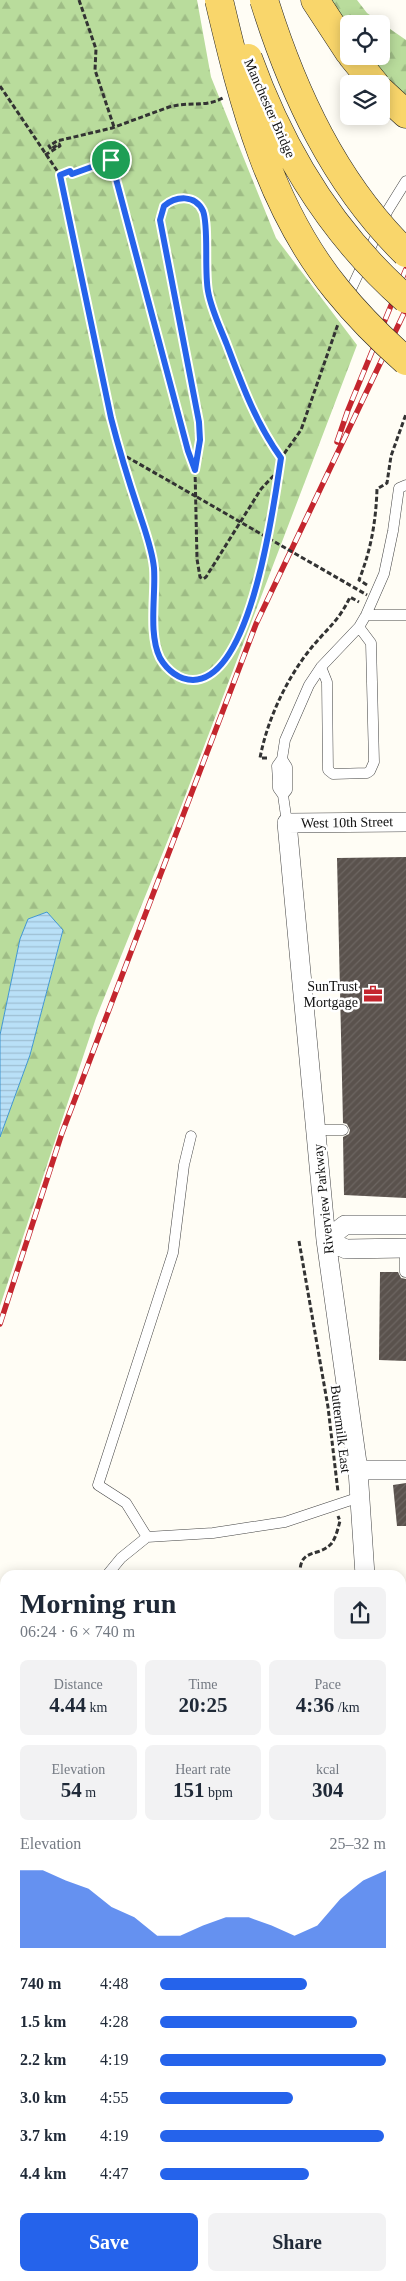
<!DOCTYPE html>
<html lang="en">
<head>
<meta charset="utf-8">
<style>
  :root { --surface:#fff; --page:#f2f2f3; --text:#1f2937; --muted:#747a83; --accent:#2563eb }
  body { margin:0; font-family:Georgia,serif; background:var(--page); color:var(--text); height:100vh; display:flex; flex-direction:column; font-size:19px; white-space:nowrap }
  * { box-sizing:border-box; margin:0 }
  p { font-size:16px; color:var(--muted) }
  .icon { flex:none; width:28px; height:28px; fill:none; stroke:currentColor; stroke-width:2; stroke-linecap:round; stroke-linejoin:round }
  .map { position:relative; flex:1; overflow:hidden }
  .drawer { position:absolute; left:0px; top:1570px; width:406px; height:711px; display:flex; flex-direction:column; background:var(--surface); border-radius:15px 15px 0 0; box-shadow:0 2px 12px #0003 }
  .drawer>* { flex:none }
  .tools { position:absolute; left:340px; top:15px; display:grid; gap:10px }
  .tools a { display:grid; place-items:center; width:50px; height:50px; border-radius:8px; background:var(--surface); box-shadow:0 2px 12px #0003; font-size:25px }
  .pin { position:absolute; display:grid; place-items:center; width:42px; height:42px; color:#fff; margin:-21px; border:2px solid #fff; border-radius:50%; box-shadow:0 1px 5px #0007 }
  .round { display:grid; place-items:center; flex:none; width:52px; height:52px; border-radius:8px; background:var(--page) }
  .head { display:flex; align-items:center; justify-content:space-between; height:85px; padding:0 20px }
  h1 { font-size:28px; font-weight:600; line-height:38px }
  .figures { display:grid; grid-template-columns:repeat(3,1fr); gap:8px; height:85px; padding:5px 20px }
  .figures div { display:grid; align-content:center; border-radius:8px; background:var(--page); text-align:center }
  .figures b { font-size:21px; font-weight:600 }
  .figures small { font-size:14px; font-weight:400 }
  .figures p { font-size:14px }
  .chart { height:140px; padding:10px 20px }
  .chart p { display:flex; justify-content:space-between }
  .chart svg { width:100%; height:90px; margin-top:5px; fill:var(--accent); opacity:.7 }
  .action { display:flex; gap:10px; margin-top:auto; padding:10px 20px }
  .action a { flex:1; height:58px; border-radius:8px; background:var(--accent); color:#fff; font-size:20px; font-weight:600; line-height:58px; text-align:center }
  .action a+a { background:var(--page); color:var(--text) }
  ul { padding:0 20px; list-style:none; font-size:16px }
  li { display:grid; grid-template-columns:80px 60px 1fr; align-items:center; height:38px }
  li i { height:12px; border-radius:6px; background:var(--accent) }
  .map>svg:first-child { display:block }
</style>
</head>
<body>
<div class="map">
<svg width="406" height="2281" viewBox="0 0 406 2281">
  <defs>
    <pattern id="grass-tufts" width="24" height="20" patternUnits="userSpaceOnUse" patternTransform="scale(1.25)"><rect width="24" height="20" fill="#d5ebbd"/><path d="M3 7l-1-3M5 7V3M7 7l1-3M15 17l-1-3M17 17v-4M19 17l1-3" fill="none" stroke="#b6c8a1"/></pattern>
    <pattern id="forest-firs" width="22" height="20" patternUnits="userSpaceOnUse" patternTransform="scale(1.25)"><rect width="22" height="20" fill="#b9dc9c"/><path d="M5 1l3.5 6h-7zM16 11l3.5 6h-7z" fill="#9ebc85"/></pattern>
    <pattern id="water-rules" width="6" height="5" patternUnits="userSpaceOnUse" patternTransform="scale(1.25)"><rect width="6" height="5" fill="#b9e0f7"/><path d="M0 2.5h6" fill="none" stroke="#9ebfd3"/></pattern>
    <pattern id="building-hatch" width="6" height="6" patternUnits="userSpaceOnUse" patternTransform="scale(1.25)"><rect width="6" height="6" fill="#5a524d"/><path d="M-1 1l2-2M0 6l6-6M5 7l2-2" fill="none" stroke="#6d6662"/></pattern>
  </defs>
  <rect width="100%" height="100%" fill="#fffdf5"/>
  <path fill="url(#grass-tufts)" d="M2,2272L5,2273V2276H22L44,2281H0Z"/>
  <path fill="url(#forest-firs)" d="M0,0H197L211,77L276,238L357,345L176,820L96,1018L0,1306V1137L30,1055L63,931L47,912L28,919L20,939L0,1035Z
    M325,0H357L367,13L406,40V100L366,56H381V24H349V35Z"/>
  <path fill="url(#water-rules)" stroke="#3f96cf" d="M47,912L63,930L30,1055L0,1137V1035L20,939L28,919Z"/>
  <path fill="url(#building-hatch)" d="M406,857V1198L344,1195L343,1137L349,1134L350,1130L347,1124L343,1123L337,858Z
    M380,1272H398L401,1278L406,1279V1361L379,1360Z
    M406,1483V1526H397L393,1485Z"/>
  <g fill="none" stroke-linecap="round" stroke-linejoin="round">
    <g stroke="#444" stroke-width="11">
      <path id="service" d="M347,298L388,210L406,181
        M366,615H406
        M321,667L327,682L328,770L333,774L367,773L370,771L374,762L371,643L359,627
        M282,759L287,767V790L283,795
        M287,823L283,795L278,788V781L277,766L282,759L285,740L309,685L321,667L359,627L366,615L384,574L393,531L399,488L406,485
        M316,1130H343
        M405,1248V1272
        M147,1537L126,1503L98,1485L173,1253L184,1165L191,1136
        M107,1575L121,1558L147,1537L213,1533L285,1522L360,1497
        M401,1904L406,1893
        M401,2195L406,2196"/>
    </g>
    <g stroke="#444" stroke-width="20">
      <path id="minor" d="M406,1225H345L326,1240L346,1249L406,1248
        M358,1470H406
        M365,1575L358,1470L326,1240L287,823L406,822
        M401,1687H406
        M0,2225L5,2226
        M243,2276L265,2281
        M158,2281L159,2276"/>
    </g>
    <g stroke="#222" stroke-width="29">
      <path id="primary" d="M315,0L349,52
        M352,56L375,84
        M381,91L406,114
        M0,1735L5,1742
        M0,2011L5,1988
        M401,2038L406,2039
        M401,2075L406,2077"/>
    </g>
    <path stroke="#333" stroke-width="3" stroke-dasharray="5 2.5" stroke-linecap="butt" d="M79,0L96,49L95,70L114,127
      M0,86L60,175L111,418L120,452L149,545L154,567V637L157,649L164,664L178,677L194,680L203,678L220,667L230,654L248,616L259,577L281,458L301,430L338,324
      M51,149L49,146L57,141L112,128L169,107C190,101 203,108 223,98
      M45,155L60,146L59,144L51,149
      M110,155L188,451L195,469
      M60,175L70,171L71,174L111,160
      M120,453L197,497
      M279,470L261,489L206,577L203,579L200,577L197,559L195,469L200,440L199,422L160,220L165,206C176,196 195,194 203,211C209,226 204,270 208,291C211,309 220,327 227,345C242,385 256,423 281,458
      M367,585L359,580C371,550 376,521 377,489L387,483L391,456L406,414
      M267,758H260C267,721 285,682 308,652C324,631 338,623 350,597L359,602
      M299,1241L328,1407L338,1492
      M300,1575C299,1547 318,1558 331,1544C336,1538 338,1528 340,1521L338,1516
      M0,1805L5,1798
      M401,1952L406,1953
      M401,2177L406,2178"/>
    <use href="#service" stroke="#fff" stroke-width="10"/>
    <use href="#minor" stroke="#fff" stroke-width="19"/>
    <use href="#primary" stroke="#f9d66b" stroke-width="28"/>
    <g stroke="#c4262e" stroke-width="5.5">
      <path id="rail" d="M337,442L348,410L406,269
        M0,1324L62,1133L256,624L406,309"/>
    </g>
    <use href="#rail" stroke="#fff" stroke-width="4" stroke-dasharray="11" stroke-linecap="butt"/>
    <g stroke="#222" stroke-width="29" stroke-linecap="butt">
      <path id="primary-bridge" d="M219,0C243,102 269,207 337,290C358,316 381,339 406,361
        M264,0C293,93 335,184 406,253
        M248,58C281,150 332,234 406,299
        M0,1680L5,1688"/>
    </g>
    <path stroke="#333" stroke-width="3" stroke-dasharray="5 2.5" stroke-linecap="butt" d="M197,497L367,595"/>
    <use href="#primary-bridge" stroke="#f9d66b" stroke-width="28"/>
  </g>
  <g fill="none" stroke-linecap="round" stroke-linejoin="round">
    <g stroke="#fff" stroke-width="10">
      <path id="route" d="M111,160L188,451L195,470L200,440L199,422L160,220L164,206C176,196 195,194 203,211C209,226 204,270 208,291C211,309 220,327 227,345C242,385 256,423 281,458C274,503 252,679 193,680C179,680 167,670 160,658C148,634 156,594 154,568C152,548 144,528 138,509C128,479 119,449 111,418L60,175L70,171L72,174Z"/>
    </g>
    <use href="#route" stroke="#2563eb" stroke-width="6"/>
  </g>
  <defs>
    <g id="office-bare" transform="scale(1.5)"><path d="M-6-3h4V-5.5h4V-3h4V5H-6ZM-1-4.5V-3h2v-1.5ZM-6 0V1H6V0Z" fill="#c4262e" stroke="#fff" stroke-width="2.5" paint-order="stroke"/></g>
  </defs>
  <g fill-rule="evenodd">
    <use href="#office-bare" x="373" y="994"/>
  </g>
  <g text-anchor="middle" stroke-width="5" stroke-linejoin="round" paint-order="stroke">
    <g font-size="14" fill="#111" stroke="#fff">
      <text transform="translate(270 108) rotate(66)" y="5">Manchester Bridge</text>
      <text transform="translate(347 822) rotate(-1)" y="5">West 10th Street</text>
      <text transform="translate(323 1199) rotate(-96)" y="5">Riverview Parkway</text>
      <text transform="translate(341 1429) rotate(83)" y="5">Buttermilk East</text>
    </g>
    <g font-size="14" fill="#111" stroke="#fff" text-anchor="end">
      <text x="358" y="991">SunTrust<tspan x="358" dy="16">Mortgage</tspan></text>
    </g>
  </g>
</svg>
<div class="tools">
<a><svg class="icon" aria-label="locate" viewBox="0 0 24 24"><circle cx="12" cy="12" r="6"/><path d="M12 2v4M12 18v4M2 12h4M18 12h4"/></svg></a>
<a><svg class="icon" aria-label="layers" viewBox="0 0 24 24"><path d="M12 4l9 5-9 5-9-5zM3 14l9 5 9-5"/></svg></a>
</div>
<div class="pin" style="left:111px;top:160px;background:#1e9e55"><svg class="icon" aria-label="arrive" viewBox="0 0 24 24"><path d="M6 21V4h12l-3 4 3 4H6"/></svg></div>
<section class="drawer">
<div class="head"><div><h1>Morning run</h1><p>06:24 · 6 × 740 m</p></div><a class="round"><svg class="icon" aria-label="share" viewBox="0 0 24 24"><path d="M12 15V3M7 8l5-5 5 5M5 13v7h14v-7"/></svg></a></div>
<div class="figures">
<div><p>Distance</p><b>4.44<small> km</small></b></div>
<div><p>Time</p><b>20:25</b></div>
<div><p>Pace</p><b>4:36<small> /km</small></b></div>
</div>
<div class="figures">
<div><p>Elevation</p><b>54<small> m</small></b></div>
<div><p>Heart rate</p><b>151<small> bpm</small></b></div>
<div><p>kcal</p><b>304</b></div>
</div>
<div class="chart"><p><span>Elevation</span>25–32 m</p>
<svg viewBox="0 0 160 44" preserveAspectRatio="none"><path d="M0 44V6L10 6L20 11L30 15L40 24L50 29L60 38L70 38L80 33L90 29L100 29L110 33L120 38L130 33L140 20L150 11L160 6V44z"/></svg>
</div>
<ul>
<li><b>740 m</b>4:48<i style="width:65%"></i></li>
<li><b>1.5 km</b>4:28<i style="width:87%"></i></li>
<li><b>2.2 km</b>4:19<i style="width:100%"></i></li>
<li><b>3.0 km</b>4:55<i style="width:59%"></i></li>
<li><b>3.7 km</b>4:19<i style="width:99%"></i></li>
<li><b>4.4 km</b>4:47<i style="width:66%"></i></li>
</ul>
<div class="action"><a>Save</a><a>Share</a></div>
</section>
</div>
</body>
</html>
